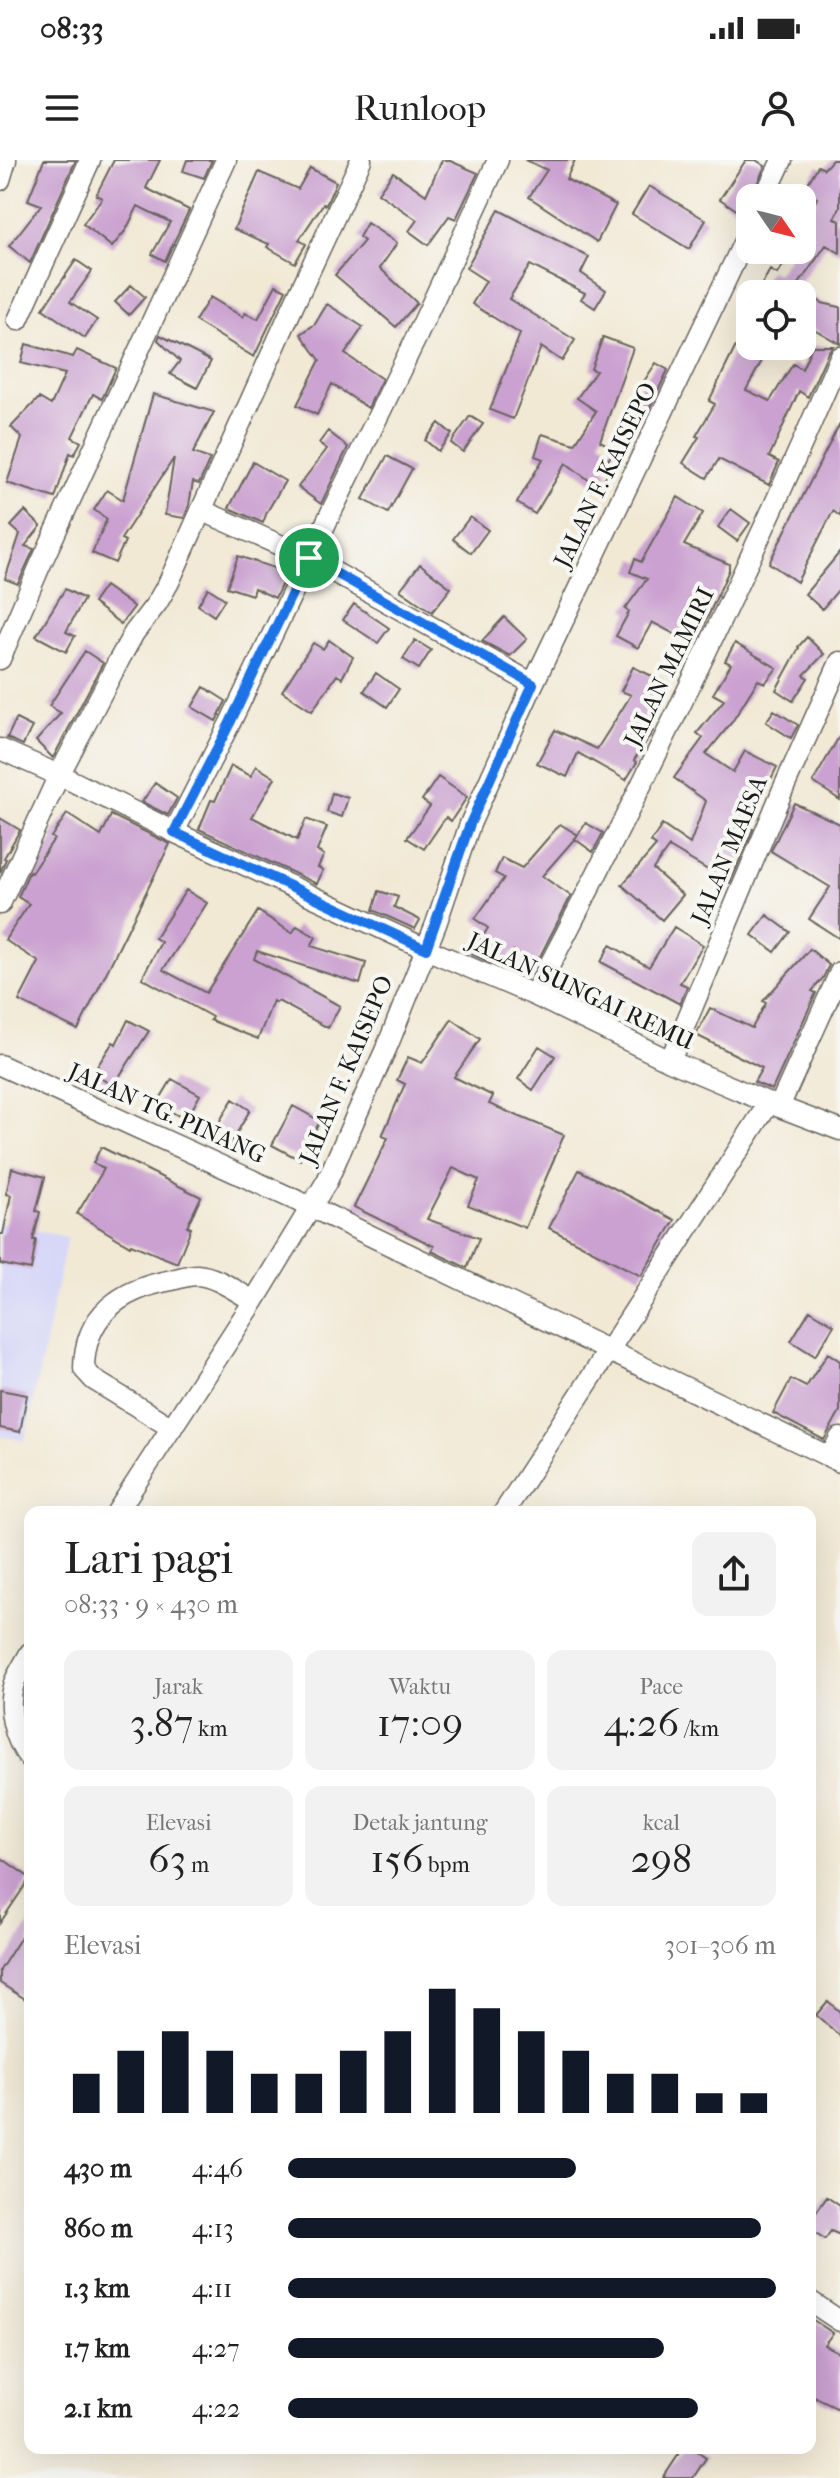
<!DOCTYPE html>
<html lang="id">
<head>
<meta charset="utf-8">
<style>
  :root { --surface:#fff; --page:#f2f2f2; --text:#222; --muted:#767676; --accent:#111827 }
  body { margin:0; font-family:"IM FELL French Canon",serif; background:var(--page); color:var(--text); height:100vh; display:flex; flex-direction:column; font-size:30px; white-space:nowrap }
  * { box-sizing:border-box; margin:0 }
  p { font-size:26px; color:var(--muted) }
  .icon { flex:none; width:44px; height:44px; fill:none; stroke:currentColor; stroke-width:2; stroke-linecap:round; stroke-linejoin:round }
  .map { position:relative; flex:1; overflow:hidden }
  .drawer { position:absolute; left:24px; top:1346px; width:792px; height:948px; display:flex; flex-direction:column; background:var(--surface); border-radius:16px; box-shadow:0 8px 32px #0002 }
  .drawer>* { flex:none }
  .needle { width:52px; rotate:125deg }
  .tools { position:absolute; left:736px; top:24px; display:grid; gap:16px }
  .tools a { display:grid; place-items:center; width:80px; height:80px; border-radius:16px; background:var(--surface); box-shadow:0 8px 32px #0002; font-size:40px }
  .pin { position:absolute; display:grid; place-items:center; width:68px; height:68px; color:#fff; margin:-34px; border:4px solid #fff; border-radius:50%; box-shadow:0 2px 8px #0007 }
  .round { display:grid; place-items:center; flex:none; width:84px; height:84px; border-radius:16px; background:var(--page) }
  .overview { display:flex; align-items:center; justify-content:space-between; height:136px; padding:0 40px }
  h1 { font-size:44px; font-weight:600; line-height:60px }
  .figures { display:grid; grid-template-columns:repeat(3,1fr); gap:12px; height:136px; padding:8px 40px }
  .figures div { display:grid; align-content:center; border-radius:16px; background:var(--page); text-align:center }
  .figures b { font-size:40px; font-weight:600 }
  .figures small { font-size:22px; font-weight:400 }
  .figures p { font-size:22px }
  .chart { height:224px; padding:16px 40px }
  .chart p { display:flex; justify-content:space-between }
  .chart svg { width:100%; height:144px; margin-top:8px; stroke:var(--accent); stroke-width:6 }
  ul { padding:0 40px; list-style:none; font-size:26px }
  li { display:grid; grid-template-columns:128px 96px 1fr; align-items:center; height:60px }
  li i { height:20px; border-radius:10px; background:var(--accent) }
  .status { display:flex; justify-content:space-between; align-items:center; height:56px; padding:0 40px; background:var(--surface); direction:ltr }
  .status svg { height:22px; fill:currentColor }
  header { display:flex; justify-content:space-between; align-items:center; height:104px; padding:0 40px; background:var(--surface); font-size:36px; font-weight:600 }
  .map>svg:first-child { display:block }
</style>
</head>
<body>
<div class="status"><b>08:33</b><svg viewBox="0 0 49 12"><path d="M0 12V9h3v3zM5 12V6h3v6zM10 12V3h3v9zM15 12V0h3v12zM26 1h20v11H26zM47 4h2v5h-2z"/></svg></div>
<header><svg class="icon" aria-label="menu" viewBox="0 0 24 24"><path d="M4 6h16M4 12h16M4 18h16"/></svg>Runloop<svg class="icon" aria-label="person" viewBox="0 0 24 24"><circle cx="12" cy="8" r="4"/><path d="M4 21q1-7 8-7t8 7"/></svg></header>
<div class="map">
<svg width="840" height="2318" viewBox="0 0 840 2318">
  <rect width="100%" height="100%" fill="#f6f6f2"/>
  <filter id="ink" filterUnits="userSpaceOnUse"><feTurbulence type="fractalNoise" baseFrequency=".0125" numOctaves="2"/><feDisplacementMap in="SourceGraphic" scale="16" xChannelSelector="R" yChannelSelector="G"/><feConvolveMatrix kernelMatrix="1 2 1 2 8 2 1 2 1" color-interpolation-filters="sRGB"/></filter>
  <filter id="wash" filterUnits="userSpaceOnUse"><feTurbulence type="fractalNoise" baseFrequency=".006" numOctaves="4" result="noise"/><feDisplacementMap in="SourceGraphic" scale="32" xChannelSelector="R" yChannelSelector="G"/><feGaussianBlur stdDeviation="1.8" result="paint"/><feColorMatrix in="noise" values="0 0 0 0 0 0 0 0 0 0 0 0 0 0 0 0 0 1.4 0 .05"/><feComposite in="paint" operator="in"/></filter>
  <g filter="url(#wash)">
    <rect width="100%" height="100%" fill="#f2e9d5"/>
    <path fill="#d7d7f8" d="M0,1063L67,1077L25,1281L0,1276V1268L20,1272L26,1235L0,1230V1104L30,1110L36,1081L0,1074Z"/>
    <g id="blocks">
      <path fill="#caa1d0" d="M44,0H76L30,103L9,86L41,45L28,40Z
        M114,0H160L146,28L189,50L165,101L152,94L170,62L138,46L126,70L112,87L83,64L102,38L96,35Z
        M187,0H212L204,18L183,11Z
        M442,0H448L478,13L456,59L449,56L428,85L409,71L417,60L378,33L393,12L426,35Z
        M525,0H575L566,19L616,45L597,82L529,37L547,10Z
        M746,0H756L765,6L751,38L741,53L720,39Z
        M832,0H840V48L834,58L840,61V93L826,85L792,134H756L770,110L777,114L794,90H802V67L817,38L804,30L818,6L824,9Z
        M310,8L336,22L326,45L323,44L299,80L306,84L295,103L267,87L269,84L234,69L259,12L298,29Z
        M649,26L706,60L689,89L632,54Z
        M499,50L589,97L581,113L606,130L595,148L581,139L585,133L530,105L509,139L575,180L562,201L541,187L513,259L490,250L520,174L472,144L486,121L466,108Z
        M367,63L397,83L380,108L417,143L396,167L335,115L364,81L359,77Z
        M76,100L92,111L70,142L97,160L85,178L43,149Z
        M131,125L145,137L129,155L115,142Z
        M276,125L286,130L254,197L195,161L210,137L243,157L245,153L258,159Z
        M802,130L822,143L840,147V184L802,162Z
        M327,144L363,167L345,194L382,219L368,248L332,224L317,255L297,245L320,200L301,174L315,164Z
        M160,175L211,201L197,228L170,214L180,201L158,180Z
        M603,177L633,188L600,281L615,289L603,308L609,312L598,327L566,303L535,354L517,343L543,299L535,296L542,274L575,284L596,251L577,238L596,211L591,209Z
        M26,184L73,197L77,190L116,208L102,239L93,234L72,277L81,282L74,295L70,293L55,338L7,323L22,278L11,267L39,238L51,245L65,214L21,203Z
        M736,186H770L746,230L770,241L793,204L802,209L812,186H833L828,192L808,237L799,231L769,297L779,302L769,325L719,299L707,318L683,303L699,277L696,276L715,244L709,241Z
        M656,203L668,210L644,260L627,247Z
        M153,234L214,252L193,293L210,299L199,324L193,322L189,345L184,358L165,355L174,298L121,379L125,381L115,403L92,393L107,359L94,350L107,330L123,340Z
        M470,256L483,264L463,292L451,283Z
        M439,263L452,274L438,291L425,280Z
        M840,263V356L833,351L797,422L769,403Z
        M328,271L348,287L321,344L298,327L327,289L319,283Z
        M387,296L412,309L388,353L363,339Z
        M253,302L285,321L267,352L263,363L229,348Z
        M678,337L703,353L684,385L729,404V410L695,485L652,462L638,488L616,476L629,452L625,449L647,419L630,412L635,399L641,402Z
        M731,349L750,363L737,381L718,367Z
        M25,351L41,366L25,386L34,389L18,424L5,419L20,374L11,366Z
        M470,357L488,370L471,393L453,379Z
        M840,392V428L822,449L805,434Z
        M238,396L277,409L279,406L288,411L275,438L254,428L252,435L227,427Z
        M420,404L451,428L432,452L400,430Z
        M105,426L134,447L121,464L93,443Z
        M208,428L225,439L214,456L198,445Z
        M65,429L84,439L66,472L75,476L66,492L36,476Z
        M354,444L389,468L378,483L343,460Z
        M504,457L527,479L510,496L482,481Z
        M807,477L824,494L804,515L808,518L793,541L776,530L799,488L798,487Z
        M329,480L353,497L342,518L337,515L312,551L282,531L313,483L323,489Z
        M415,480L431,490L419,509L403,499Z
        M735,483L777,508L765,523L758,520L732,562L706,594L733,612L745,591L777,607L759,643L742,665L753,669L730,723L669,687L653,709L683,735L662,760L622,725L656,686L651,682L662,665L690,684L706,641L674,618L703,578L697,573L724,540L713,534L731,504L725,501Z
        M85,491L103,503L53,598L36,581L61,553L49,546Z
        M633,507L667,523L646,567L653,571L634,600L637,602L626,620L578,593L567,617L537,603L555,570L597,589L631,535L621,531Z
        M376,513L399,529L387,547L364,531Z
        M204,527L226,541L216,561L192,547Z
        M774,550L798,565L791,578L766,562Z
        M16,559L32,567L23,585L7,578Z
        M840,575V640L813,622Z
        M231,606L251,616L256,606L275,618L252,657L297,680L306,659L327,667L317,691L324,695L318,707L323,710L317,724L199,669L211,640L215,641Z
        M438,617L467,637L451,661L446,657L424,689L407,678L430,646L422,640Z
        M155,623L177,638L168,655L142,642Z
        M332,633L348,638L342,657L327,652Z
        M794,643L840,664V779L809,759L830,727L771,691Z
        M67,654L101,676L111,655L170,684L78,870L19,841L39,802L5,780L29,744L18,737L29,712L31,713L54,679L51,677Z
        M0,658L20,670L4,698L6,699L0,713Z
        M586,663L603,673L593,692L575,679Z
        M560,664L578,675L542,716L571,736L535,806L513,791L503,808L472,794L488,768L475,759L504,718L495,713L502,698L522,708Z
        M186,730L207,743L163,810L206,833L258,751L292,773L297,766L316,777L311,786L366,803L360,824L257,791L254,799L340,846L328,868L278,841L276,843L273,841L258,879L210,860L212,857L142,818L161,782L155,778Z
        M379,731L398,737L394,747L420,760L415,769L373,750Z
        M767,755L790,772L775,792L752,775Z
        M674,767L703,785L680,823L687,826L680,844L601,802L610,785L649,807Z
        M810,789L829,805L823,818L812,831L816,833L772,930L754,922L762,908L696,875L710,848L752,868L766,843L763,841Z
        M452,859L480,879L454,917L493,936L489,944L564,975L525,1068L468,1045L479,1020L453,1008L427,1059L479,1078L467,1108L432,1091L434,1086L354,1047L388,978L382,976L405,924L397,920L408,897L422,903Z
        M128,860L149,871L113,926L93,913L113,882L116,884Z
        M539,886L555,896L533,930L518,919Z
        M172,919L200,935L186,960L157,944Z
        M233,939L250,950L230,985L212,974Z
        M293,946L320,961L300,1000L272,985Z
        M101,987L201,1037L187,1066L191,1068L177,1103L131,1084L130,1086L77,1054L104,1009L93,1003Z
        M12,1008L45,1017L36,1051L40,1052L33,1080H36L31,1110L0,1104V1074H3L11,1035L6,1034Z
        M579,1010L675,1060L641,1116L549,1068Z
        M810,1150L834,1165L815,1196L791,1181Z
        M828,1193L840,1201V1251L824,1280L773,1253L791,1219L806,1227Z
        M0,1230L27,1235L20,1272L0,1268Z
        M0,1697L30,1718L0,1763Z
        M30,1763V1842L0,1823V1810Z
        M828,1841L840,1852V1876L816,1855Z
        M827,2037L840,2046V2075L831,2071L825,2079L810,2069V2061Z
        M810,2158L833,2173L824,2185L840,2193V2250L810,2235Z
        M683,2288H691L706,2298L693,2318H663Z"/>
    </g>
  </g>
  <g filter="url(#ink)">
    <use href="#blocks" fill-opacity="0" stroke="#67645d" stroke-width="2"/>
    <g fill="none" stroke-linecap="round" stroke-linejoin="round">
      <g stroke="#67645d" stroke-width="23">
        <path id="minor" d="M498,0L416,178L309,398L533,524
          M0,20L6,0
          M764,38L782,0
          M18,160L90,0
          M0,499L39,408L226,0
          M0,589L72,621L174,672L426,789L534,835L670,901L769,943L840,970
          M174,672L230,563L309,398L201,350
          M0,744L59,615L119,500L134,473L157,443L169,422L290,153L361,0
          M534,835C644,626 746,414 840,197
          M670,901L781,634L840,502
          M0,905L313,1048L840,1302
          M779,947L840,812
          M172,1268L94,1220L84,1209C84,1154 122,1129 172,1120C180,1118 189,1115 197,1115C216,1116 237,1132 254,1141
          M830,1297L840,1278
          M117,1352L254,1141L327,1021L389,882L436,764L470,664L533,524L750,69
          M504,1352L769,943
          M30,1493C25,1503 18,1513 14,1523C6,1547 14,1580 30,1599
          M810,2141L840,2161"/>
      </g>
      <use href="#minor" stroke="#fff" stroke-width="20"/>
    </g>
  </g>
  <g fill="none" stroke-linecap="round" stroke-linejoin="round" filter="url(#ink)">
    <g stroke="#fff" stroke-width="16">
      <path id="route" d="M309,398L533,524L470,664L426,789L174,672L230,563Z"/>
    </g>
    <use href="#route" stroke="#1a73e8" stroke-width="10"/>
  </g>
  <g text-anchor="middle" stroke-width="8" stroke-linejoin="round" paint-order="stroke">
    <g font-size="24" fill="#1c1c1c" stroke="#f6f6f2">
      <text transform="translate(605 315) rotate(-64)" y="8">JALAN F. KAISEPO</text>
      <text transform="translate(669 507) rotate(-64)" y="8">JALAN MAMIRI</text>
      <text transform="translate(729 690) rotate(-67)" y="8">JALAN MAESA</text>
      <text transform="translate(581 831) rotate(25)" y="8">JALAN SUNGAI REMU</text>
      <text transform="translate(346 910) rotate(-67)" y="8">JALAN F. KAISEPO</text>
      <text transform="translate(167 953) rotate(24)" y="8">JALAN TG. PINANG</text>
    </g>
  </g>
</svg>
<div class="tools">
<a><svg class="needle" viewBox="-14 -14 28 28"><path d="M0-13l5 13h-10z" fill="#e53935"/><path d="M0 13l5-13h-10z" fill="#767676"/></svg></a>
<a><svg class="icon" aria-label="locate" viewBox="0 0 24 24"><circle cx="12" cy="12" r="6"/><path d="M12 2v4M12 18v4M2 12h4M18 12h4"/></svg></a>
</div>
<div class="pin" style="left:309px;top:398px;background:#1e9e55"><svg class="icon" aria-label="arrive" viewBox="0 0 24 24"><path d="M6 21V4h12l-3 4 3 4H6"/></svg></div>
<section class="drawer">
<div class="overview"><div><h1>Lari pagi</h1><p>08:33 · 9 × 430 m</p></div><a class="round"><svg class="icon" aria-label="share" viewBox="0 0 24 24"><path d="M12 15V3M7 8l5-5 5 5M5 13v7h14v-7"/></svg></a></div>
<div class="figures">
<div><p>Jarak</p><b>3.87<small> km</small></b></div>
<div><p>Waktu</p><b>17:09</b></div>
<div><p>Pace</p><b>4:26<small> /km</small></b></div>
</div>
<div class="figures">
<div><p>Elevasi</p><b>63<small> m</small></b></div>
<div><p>Detak jantung</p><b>156<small> bpm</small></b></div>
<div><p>kcal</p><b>298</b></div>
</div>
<div class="chart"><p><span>Elevasi</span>301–306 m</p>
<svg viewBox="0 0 160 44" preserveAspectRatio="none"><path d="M5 44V32M15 44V25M25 44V19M35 44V25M45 44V32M55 44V32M65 44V25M75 44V19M85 44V6M95 44V12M105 44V19M115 44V25M125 44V32M135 44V32M145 44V38M155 44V38"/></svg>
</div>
<ul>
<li><b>430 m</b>4:46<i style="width:59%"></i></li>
<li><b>860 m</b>4:13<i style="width:97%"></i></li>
<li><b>1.3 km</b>4:11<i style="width:100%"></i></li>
<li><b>1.7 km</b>4:27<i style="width:77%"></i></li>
<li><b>2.1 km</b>4:22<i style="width:84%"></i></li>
</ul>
</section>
</div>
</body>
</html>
